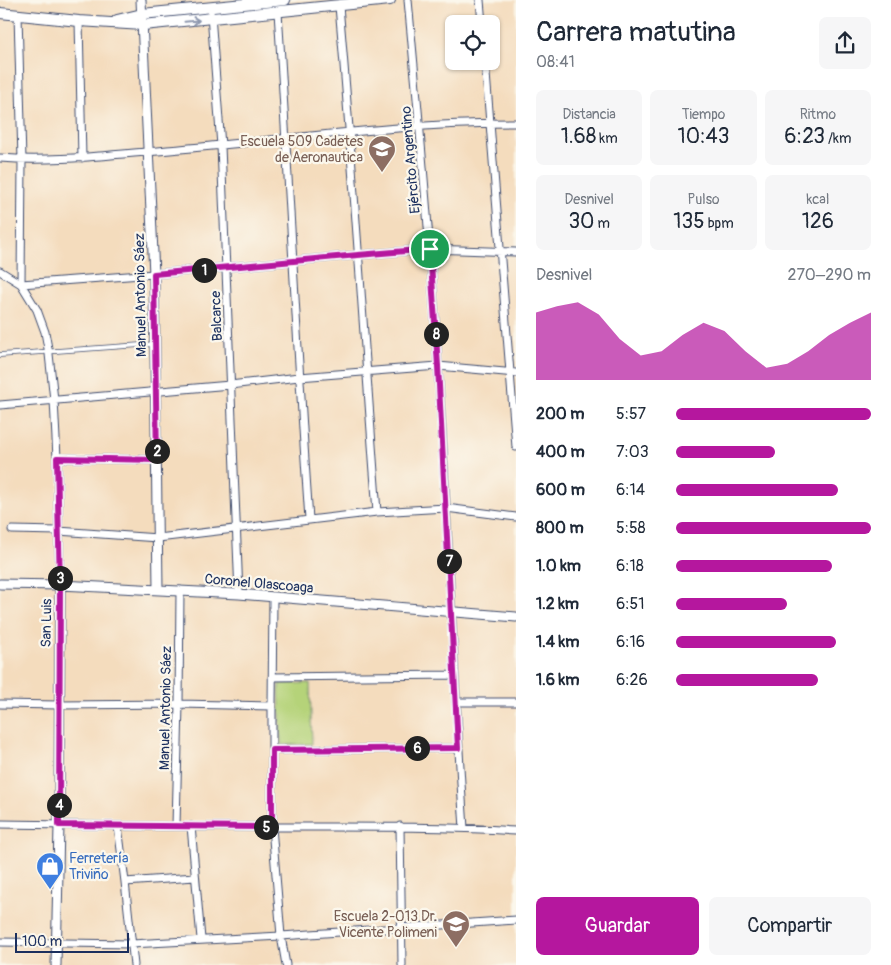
<!DOCTYPE html>
<html lang="es">
<head>
<meta charset="utf-8">
<style>
  :root { --surface:#fff; --page:#f6f6f7; --text:#1f2937; --muted:#747a83; --accent:#b5179e }
  body { margin:0; font-family:Pangolin,sans-serif; background:var(--page); color:var(--text); height:100vh; display:flex; flex-direction:column; font-size:19px; white-space:nowrap }
  * { box-sizing:border-box; margin:0 }
  p { font-size:16px; color:var(--muted) }
  .icon { flex:none; width:28px; height:28px; fill:none; stroke:currentColor; stroke-width:2; stroke-linecap:round; stroke-linejoin:round }
  .map { position:relative; flex:1; overflow:hidden }
  .details { display:flex; flex-direction:column; background:var(--surface); width:375px }
  .details>* { flex:none }
  .controls { position:absolute; left:445px; top:15px; display:grid; gap:10px }
  .controls a { display:grid; place-items:center; width:55px; height:55px; border-radius:8px; background:var(--surface); box-shadow:0 1px 4px #0004; font-size:25px }
  .scale { position:absolute; left:15px; bottom:12px; width:114px; box-sizing:border-box; padding-left:5px; border:2px solid #1b2f5e; border-top:0; font-size:14px; line-height:18px; white-space:nowrap; color:#1b2f5e; -webkit-text-stroke:4px #fbf7ec; paint-order:stroke }
  .pin { position:absolute; display:grid; place-items:center; width:42px; height:42px; color:#fff; margin:-21px; border:2px solid #fff; border-radius:50%; box-shadow:0 1px 5px #0007 }
  .km { position:absolute; width:25px; height:25px; margin:-12px; border-radius:50%; background:#222; color:#fff; font-size:14px; line-height:25px; text-align:center }
  .round { display:grid; place-items:center; flex:none; width:52px; height:52px; border-radius:8px; background:var(--page) }
  .summary { display:flex; align-items:center; justify-content:space-between; height:85px; padding:0 20px }
  h1 { font-size:28px; font-weight:600; line-height:38px }
  .metrics { display:grid; grid-template-columns:repeat(3,1fr); gap:8px; height:85px; padding:5px 20px }
  .metrics div { display:grid; align-content:center; border-radius:8px; background:var(--page); text-align:center }
  .metrics b { font-size:21px; font-weight:600 }
  .metrics small { font-size:14px; font-weight:400 }
  .metrics p { font-size:14px }
  .chart { height:140px; padding:10px 20px }
  .chart p { display:flex; justify-content:space-between }
  .chart svg { width:100%; height:90px; margin-top:5px; fill:var(--accent); opacity:.7 }
  .button { display:flex; gap:10px; margin-top:auto; padding:10px 20px }
  .button a { flex:1; height:58px; border-radius:8px; background:var(--accent); color:#fff; font-size:20px; font-weight:600; line-height:58px; text-align:center }
  .button a+a { background:var(--page); color:var(--text) }
  ul { padding:0 20px; list-style:none; font-size:16px }
  li { display:grid; grid-template-columns:80px 60px 1fr; align-items:center; height:38px }
  li i { height:12px; border-radius:6px; background:var(--accent) }
  main { display:flex; flex:1; min-height:0 }
  .map>svg:first-child { display:block }
</style>
</head>
<body>
<main>
<div class="map">
<svg width="516" height="965" viewBox="0 0 516 965">
  <rect width="100%" height="100%" fill="#fbf7ec"/>
  <filter id="ink" filterUnits="userSpaceOnUse"><feTurbulence type="fractalNoise" baseFrequency=".02" numOctaves="2"/><feDisplacementMap in="SourceGraphic" scale="10" xChannelSelector="R" yChannelSelector="G"/><feConvolveMatrix kernelMatrix="1 2 1 2 8 2 1 2 1" color-interpolation-filters="sRGB"/></filter>
  <filter id="wash" filterUnits="userSpaceOnUse"><feTurbulence type="fractalNoise" baseFrequency=".0096" numOctaves="4" result="noise"/><feDisplacementMap in="SourceGraphic" scale="20" xChannelSelector="R" yChannelSelector="G"/><feGaussianBlur stdDeviation="1.12" result="paint"/><feColorMatrix in="noise" values="0 0 0 0 0 0 0 0 0 0 0 0 0 0 0 0 0 1.4 0 .05"/><feComposite in="paint" operator="in"/></filter>
  <g filter="url(#wash)">
    <rect width="100%" height="100%" fill="#f4dcbd"/>
    <path fill="#b5d379" stroke="#68816c" d="M310,683L312,744L281,745L279,684Z"/>
  </g>
  <g filter="url(#ink)">
    <g fill="none" stroke-linecap="round" stroke-linejoin="round">
      <g stroke="#3c496c" stroke-width="5.5">
        <path id="service" d="M0,355L155,344"/>
      </g>
      <g stroke="#3c496c" stroke-width="9">
        <path id="minor" d="M408,0C419,122 431,243 438,366C448,520 453,674 464,828
          M480,0L482,24
          M339,6C354,175 364,343 377,512
          M278,12C289,181 297,350 309,519
          M18,15L22,160L21,284
          M211,15L221,146L239,594
          M79,21L82,158
          M485,61L516,447
          M0,158C54,162 105,155 158,151C277,141 396,123 516,123
          M0,271L21,284L37,310L45,332L49,354L54,400L57,458L60,585
          M21,284L154,274L358,255L431,249L516,252
          M0,405L230,385L299,377L438,366L516,373
          M57,458L157,460
          M12,530L58,531L158,538L377,512L446,508L516,517
          M273,597L272,706V827L281,936L286,965
          M272,677L454,675
          M456,702H516
          M0,704L59,705L179,704L272,706
          M272,750L458,748
          M0,824C91,825 182,827 273,827C354,827 435,826 516,831
          M118,826L125,882L134,965
          M176,826L179,704L180,590
          M191,826L201,939
          M400,826L402,965
          M125,882L195,877
          M0,942L131,944L281,936L516,920"/>
      </g>
      <g stroke="#3c496c" stroke-width="11">
        <path id="tertiary" d="M141,0L154,274L158,589
          M0,584L60,585L239,594L516,617
          M56,965L59,825L60,585"/>
      </g>
      <g stroke="#3c496c" stroke-width="12">
        <path id="secondary" d="M0,13L79,21L143,25L390,0
          M117,20L142,14L285,0"/>
      </g>
      <use href="#service" stroke="#fff" stroke-width="4"/>
      <use href="#minor" stroke="#fff" stroke-width="7"/>
      <use href="#tertiary" stroke="#fff" stroke-width="9"/>
      <use href="#secondary" stroke="#fff" stroke-width="10"/>
    </g>
    <defs><path id="oneway-shaft" d="M-6 0H5M1.5-3L5.5 0L1.5 3" fill="none" stroke-width="1.6" stroke-linecap="round" stroke-linejoin="round" transform="scale(1.25)"/></defs>
    <use stroke="#8d97ae" href="#oneway-shaft" transform="translate(192 21) rotate(-5)"/>
  </g>
  <g fill="none" stroke-linecap="round" stroke-linejoin="round" filter="url(#ink)">
    <g stroke="#fff" stroke-width="10">
      <path id="route" d="M430,249L438,366L458,748L272,750V827L59,825L60,585L57,458L157,460L154,274L358,255Z"/>
    </g>
    <use href="#route" stroke="#b5179e" stroke-width="6"/>
  </g>
  <defs>
    <g id="school-pin" transform="scale(1.4375)"><path d="M0 17L-7.5 6A9.5 9.5 0 1 1 7.5 6Z" fill="#8d6e63" stroke="#fbf7ec"/><path d="M0-5L7-2L0 1L-7-2ZM-4 1L0 2.5L4 1V4Q0 6-4 4Z" fill="#fff"/></g>
    <g id="shop-pin" transform="scale(1.4375)"><path d="M0 17L-7.5 6A9.5 9.5 0 1 1 7.5 6Z" fill="#3f7fe0" stroke="#fbf7ec"/><path d="M-5-2.5h2.3a2.7 3.5 0 0 1 5.4 0H5L5.5 6h-11ZM-1.5-2.5h3a1.5 2.3 0 0 0-3 0Z" fill="#fff"/></g>
  </defs>
  <g fill-rule="evenodd">
    <use href="#school-pin" x="382" y="149"/>
    <use href="#shop-pin" x="50" y="866"/>
    <use href="#school-pin" x="456" y="924"/>
  </g>
  <g text-anchor="middle" stroke-width="4.5" stroke-linejoin="round" paint-order="stroke">
    <g font-size="14" fill="#785e54" stroke="#fbf7ec" text-anchor="end">
      <text x="363" y="146">Escuela 509 Cadetes<tspan x="363" dy="16">de Aeronautica</tspan></text>
      <text x="437" y="921">Escuela 2-013 Dr.<tspan x="437" dy="16">Vicente Polimeni</tspan></text>
    </g>
    <g font-size="14" fill="#1b2f5e" stroke="#fbf7ec">
      <text transform="translate(410 160) rotate(-95)" y="5">Ejército Argentino</text>
      <text transform="translate(140 295) rotate(-91)" y="5">Manuel Antonio Sáez</text>
      <text transform="translate(216 316) rotate(-92)" y="5">Balcarce</text>
      <text transform="translate(259 583) rotate(5)" y="5">Coronel Olascoaga</text>
      <text transform="translate(46 623) rotate(-89)" y="5">San Luis</text>
      <text transform="translate(165 708) rotate(-89)" y="5">Manuel Antonio Sáez</text>
    </g>
    <g font-size="14" fill="#366cbe" stroke="#fbf7ec" text-anchor="start">
      <text x="69" y="863">Ferretería<tspan x="69" dy="16">Triviño</tspan></text>
    </g>
  </g>
</svg>
<div class="controls">
<a><svg class="icon" aria-label="locate" viewBox="0 0 24 24"><circle cx="12" cy="12" r="6"/><path d="M12 2v4M12 18v4M2 12h4M18 12h4"/></svg></a>
</div>
<div class="scale">100 m</div>
<div class="pin" style="left:430px;top:249px;background:#1e9e55"><svg class="icon" aria-label="arrive" viewBox="0 0 24 24"><path d="M6 21V4h12l-3 4 3 4H6"/></svg></div>
<b class="km" style="left:204px;top:270px">1</b>
<b class="km" style="left:157px;top:451px">2</b>
<b class="km" style="left:60px;top:578px">3</b>
<b class="km" style="left:59px;top:805px">4</b>
<b class="km" style="left:266px;top:827px">5</b>
<b class="km" style="left:417px;top:748px">6</b>
<b class="km" style="left:449px;top:561px">7</b>
<b class="km" style="left:436px;top:334px">8</b>
</div>
<section class="details">
<div class="summary"><div><h1>Carrera matutina</h1><p>08:41</p></div><a class="round"><svg class="icon" aria-label="share" viewBox="0 0 24 24"><path d="M12 15V3M7 8l5-5 5 5M5 13v7h14v-7"/></svg></a></div>
<div class="metrics">
<div><p>Distancia</p><b>1.68<small> km</small></b></div>
<div><p>Tiempo</p><b>10:43</b></div>
<div><p>Ritmo</p><b>6:23<small> /km</small></b></div>
</div>
<div class="metrics">
<div><p>Desnivel</p><b>30<small> m</small></b></div>
<div><p>Pulso</p><b>135<small> bpm</small></b></div>
<div><p>kcal</p><b>126</b></div>
</div>
<div class="chart"><p><span>Desnivel</span>270–290 m</p>
<svg viewBox="0 0 160 44" preserveAspectRatio="none"><path d="M0 44V11L10 8L20 6L30 12L40 24L50 32L60 30L70 22L80 16L90 20L100 30L110 38L120 36L130 30L140 22L150 16L160 11V44z"/></svg>
</div>
<ul>
<li><b>200 m</b>5:57<i style="width:100%"></i></li>
<li><b>400 m</b>7:03<i style="width:51%"></i></li>
<li><b>600 m</b>6:14<i style="width:83%"></i></li>
<li><b>800 m</b>5:58<i style="width:100%"></i></li>
<li><b>1.0 km</b>6:18<i style="width:80%"></i></li>
<li><b>1.2 km</b>6:51<i style="width:57%"></i></li>
<li><b>1.4 km</b>6:16<i style="width:82%"></i></li>
<li><b>1.6 km</b>6:26<i style="width:73%"></i></li>
</ul>
<div class="button"><a>Guardar</a><a>Compartir</a></div>
</section>
</main>
</body>
</html>
